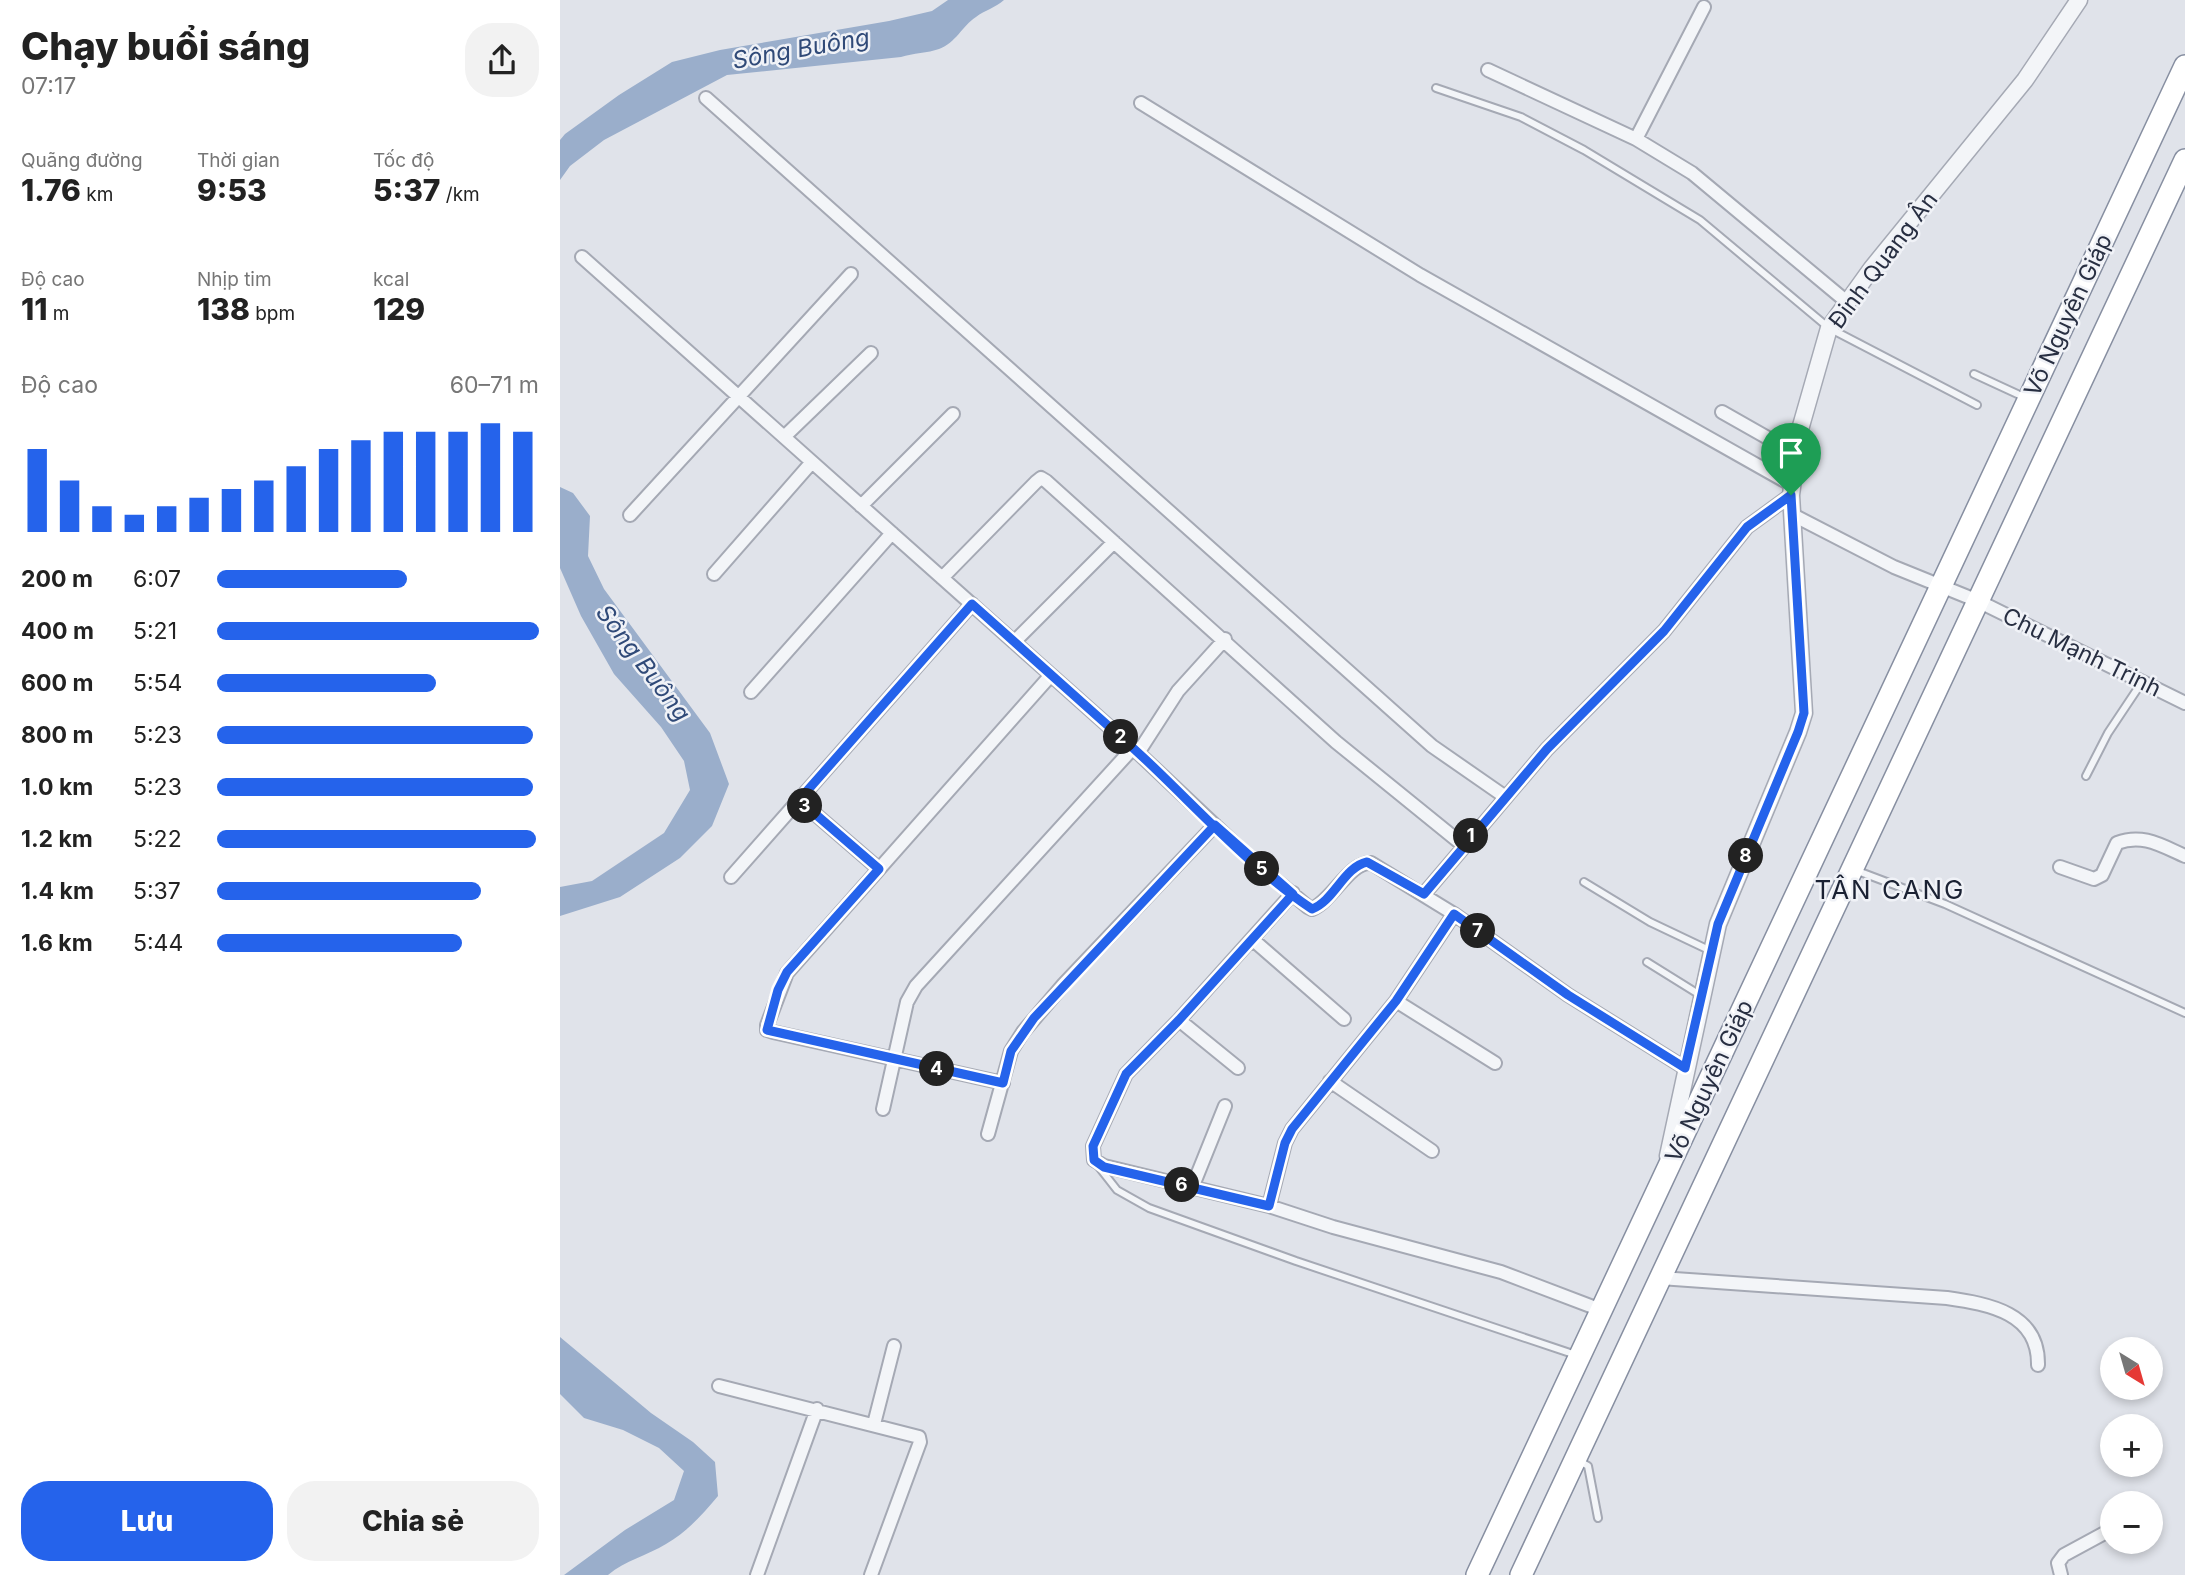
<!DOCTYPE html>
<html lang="vi">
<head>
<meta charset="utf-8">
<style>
  :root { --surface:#fff; --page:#f2f2f2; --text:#222; --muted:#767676; --accent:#2563eb }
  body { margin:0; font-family:Inter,sans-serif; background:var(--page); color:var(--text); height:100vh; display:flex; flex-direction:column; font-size:26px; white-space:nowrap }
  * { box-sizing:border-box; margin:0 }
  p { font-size:23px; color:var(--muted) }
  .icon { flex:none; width:38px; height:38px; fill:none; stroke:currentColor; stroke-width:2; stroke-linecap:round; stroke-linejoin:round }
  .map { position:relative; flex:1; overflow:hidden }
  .panel { display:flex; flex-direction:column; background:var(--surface); width:560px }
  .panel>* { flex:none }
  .needle { width:46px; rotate:143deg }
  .tools { position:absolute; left:1540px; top:1337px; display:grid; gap:14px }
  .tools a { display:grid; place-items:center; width:63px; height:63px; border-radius:50%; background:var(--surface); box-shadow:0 4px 10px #0003; font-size:35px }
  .pin { position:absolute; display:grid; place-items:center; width:60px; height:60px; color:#fff; margin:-72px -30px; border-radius:50% 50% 50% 0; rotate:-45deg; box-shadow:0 0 7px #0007 }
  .pin .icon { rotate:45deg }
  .km { position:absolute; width:35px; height:35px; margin:-18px; border-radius:50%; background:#222; color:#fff; font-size:19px; line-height:35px; text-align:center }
  .round { display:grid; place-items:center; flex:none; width:74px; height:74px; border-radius:28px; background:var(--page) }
  .overview { display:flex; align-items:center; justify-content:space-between; height:119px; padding:0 21px }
  h1 { font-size:38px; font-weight:800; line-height:52px }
  .stats { display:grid; grid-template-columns:repeat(3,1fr); gap:10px; height:119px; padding:7px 21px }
  .stats div { display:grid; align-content:center }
  .stats b { font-size:30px; font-weight:800 }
  .stats small { font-size:19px; font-weight:400 }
  .stats p { font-size:19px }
  .chart { height:196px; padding:14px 21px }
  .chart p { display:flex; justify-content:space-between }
  .chart svg { width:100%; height:126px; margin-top:7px; stroke:var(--accent); stroke-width:6 }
  .cta { display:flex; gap:14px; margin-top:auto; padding:14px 21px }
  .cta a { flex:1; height:80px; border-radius:28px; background:var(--accent); color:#fff; font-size:28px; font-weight:800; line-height:80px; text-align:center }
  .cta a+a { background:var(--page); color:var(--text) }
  ul { padding:0 21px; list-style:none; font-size:23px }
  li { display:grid; grid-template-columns:112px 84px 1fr; align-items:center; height:52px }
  li i { height:18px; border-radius:9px; background:var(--accent) }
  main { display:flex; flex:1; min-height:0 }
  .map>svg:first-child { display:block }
</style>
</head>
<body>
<main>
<section class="panel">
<div class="overview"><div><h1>Chạy buổi sáng</h1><p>07:17</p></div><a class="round"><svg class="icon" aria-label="share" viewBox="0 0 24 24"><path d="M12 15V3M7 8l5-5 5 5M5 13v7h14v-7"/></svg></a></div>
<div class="stats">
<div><p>Quãng đường</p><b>1.76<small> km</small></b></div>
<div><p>Thời gian</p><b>9:53</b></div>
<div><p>Tốc độ</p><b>5:37<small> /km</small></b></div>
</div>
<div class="stats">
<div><p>Độ cao</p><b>11<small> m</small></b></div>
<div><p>Nhịp tim</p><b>138<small> bpm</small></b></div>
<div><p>kcal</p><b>129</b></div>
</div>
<div class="chart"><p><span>Độ cao</span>60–71 m</p>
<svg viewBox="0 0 160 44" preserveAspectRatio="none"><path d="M5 44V15M15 44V26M25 44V35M35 44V38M45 44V35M55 44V32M65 44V29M75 44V26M85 44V21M95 44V15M105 44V12M115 44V9M125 44V9M135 44V9M145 44V6M155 44V9"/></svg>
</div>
<ul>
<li><b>200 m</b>6:07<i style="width:59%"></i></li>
<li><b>400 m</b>5:21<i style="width:100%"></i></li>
<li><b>600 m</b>5:54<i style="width:68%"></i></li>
<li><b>800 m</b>5:23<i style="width:98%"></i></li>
<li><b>1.0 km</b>5:23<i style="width:98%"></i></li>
<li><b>1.2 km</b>5:22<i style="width:99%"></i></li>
<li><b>1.4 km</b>5:37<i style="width:82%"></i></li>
<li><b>1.6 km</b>5:44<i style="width:76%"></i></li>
</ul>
<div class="cta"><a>Lưu</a><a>Chia sẻ</a></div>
</section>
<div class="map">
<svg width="1625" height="1575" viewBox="0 0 1625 1575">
  <rect width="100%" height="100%" fill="#e0e3ea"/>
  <path fill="#9aaecb" d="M388,0H444C435,8 425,10 416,17C402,26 396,43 379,49C368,53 353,53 341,57L167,75L44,140L10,166L0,180V140L5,134L59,95L112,62L160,50L329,21L372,11Z
    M0,487L13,493L30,516L28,556L44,589L150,733L169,784L152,826L120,858L60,897L0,916V887L32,881L104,833L130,790L124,761L101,727L54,674L21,616L0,568Z
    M0,1337L91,1413L133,1442L155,1462L158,1496C142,1515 127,1532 106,1544C86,1556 66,1560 48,1575H4L65,1530L114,1500L124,1471L99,1448L63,1430L24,1418L0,1394Z"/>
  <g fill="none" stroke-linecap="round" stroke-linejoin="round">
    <g stroke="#a5a9b4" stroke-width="10">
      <path id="service" d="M876,88L961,117L1024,150L1140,220L1269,328L1417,405
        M1414,374L1466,398
        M1526,776L1548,733L1582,682
        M1295,870L1385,904L1625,1013
        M1024,882L1090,922L1151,951
        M1087,962L1140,995
        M539,1167L557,1190L589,1208L736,1261L1016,1355
        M1018,1460L1028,1466L1038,1518"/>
    </g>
    <g stroke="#a5a9b4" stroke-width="16">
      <path id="minor" d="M928,70L1076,139L1132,173L1287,302
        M146,98L872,746L944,796
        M581,103L860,275L1232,485
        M1076,139L1144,7
        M22,257L573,748L694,862L748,907L752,909C772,901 790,861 811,863L894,914L1008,995L1125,1068
        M1162,412L1236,454
        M224,437L311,353
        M301,506L393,414
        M70,515L291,274
        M1233,515L1334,567L1418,601L1625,703
        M154,574L252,462
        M382,578L476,482L481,478L486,481L776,742L903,845
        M454,642L554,542
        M191,692L332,533
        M578,753L618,691L665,639
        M239,800L319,869
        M1500,867L1534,879L1542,875L1557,843C1583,833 1602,846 1625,856
        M171,877L412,604
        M733,893L619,1020L566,1074L533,1146L534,1160L544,1166L709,1206L773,1227L941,1272L1041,1310
        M864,894L987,749L1104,631L1187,527L1231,495
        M692,939L784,1019
        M836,1001L935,1063
        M619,1020L678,1068
        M770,1081L872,1151
        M443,1083L213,1032L207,1030V1025L227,973L491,675
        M323,1109L347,1002L356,986L573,748
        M428,1134L451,1051L463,1032L504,984L655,825
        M632,1188L665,1106
        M709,1206L725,1143L732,1129L836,1001L894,914
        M1100,1278L1387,1298C1429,1304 1479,1313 1478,1365
        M159,1386L359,1437L360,1442L311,1575
        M314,1424L334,1346
        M197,1575L257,1409
        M1501,1575L1498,1563L1504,1555L1552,1529"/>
    </g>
    <g stroke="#a5a9b4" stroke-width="19">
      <path id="tertiary" d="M1108,1156L1158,924L1238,732L1244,713L1231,495L1239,433L1269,328L1312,268L1465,80L1519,0"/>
    </g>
    <g stroke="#878fa1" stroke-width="24">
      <path id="trunk" d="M917,1575L1625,66
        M961,1575L1625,160"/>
    </g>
    <use href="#service" stroke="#f3f5f8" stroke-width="6"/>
    <use href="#minor" stroke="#f3f5f8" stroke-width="12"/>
    <use href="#tertiary" stroke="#f3f5f8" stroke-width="16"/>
    <use href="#trunk" stroke="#fff" stroke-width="21"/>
  </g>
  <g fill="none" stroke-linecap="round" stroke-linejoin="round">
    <g stroke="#fff" stroke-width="14">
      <path id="route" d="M1231,495L1187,527L1104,631L987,749L864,894L807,862C784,867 774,901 752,909C693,870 637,808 586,760L573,748L412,604L239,800L319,869L227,972L218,990L207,1030L443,1083L451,1051L474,1018L655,825L733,894L619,1020L566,1074L533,1146L534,1160L544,1167L709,1206L725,1143L732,1129L836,1001L894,914L1008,995L1125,1068L1158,924L1238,732L1244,713L1231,495"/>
    </g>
    <use href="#route" stroke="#2563eb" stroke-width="9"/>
  </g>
  <g text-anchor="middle" stroke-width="5" stroke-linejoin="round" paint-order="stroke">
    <g font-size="23" fill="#282f42" stroke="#f0f2f7">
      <text transform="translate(1323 260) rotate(-53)" y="8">Đinh Quang Ân</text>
      <text transform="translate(1508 315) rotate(-65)" y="8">Võ Nguyên Giáp</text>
      <text transform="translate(1522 652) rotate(26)" y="8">Chu Mạnh Trinh</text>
      <text transform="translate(1149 1081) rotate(-65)" y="8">Võ Nguyên Giáp</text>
    </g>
    <g font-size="24" font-style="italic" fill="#304a78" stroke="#f0f2f7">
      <text transform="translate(241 49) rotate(-10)" y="8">Sông Buông</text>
      <text transform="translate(83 663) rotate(53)" y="8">Sông Buông</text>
    </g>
    <g font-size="26" letter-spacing="2" fill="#1a2133" stroke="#f0f2f7">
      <text x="1330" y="899">TÂN CANG</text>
    </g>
  </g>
</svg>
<div class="tools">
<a><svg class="needle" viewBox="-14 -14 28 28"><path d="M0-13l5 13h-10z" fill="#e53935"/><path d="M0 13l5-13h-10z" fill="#767676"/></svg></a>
<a>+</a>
<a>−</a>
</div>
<div class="pin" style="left:1231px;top:495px;background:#1e9e55"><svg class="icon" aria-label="arrive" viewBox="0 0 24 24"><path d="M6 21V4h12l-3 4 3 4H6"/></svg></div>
<b class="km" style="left:911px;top:836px">1</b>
<b class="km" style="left:561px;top:737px">2</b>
<b class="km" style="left:245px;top:806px">3</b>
<b class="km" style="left:377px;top:1069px">4</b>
<b class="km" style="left:702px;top:869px">5</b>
<b class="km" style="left:622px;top:1185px">6</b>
<b class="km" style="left:918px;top:931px">7</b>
<b class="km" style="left:1186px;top:856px">8</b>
</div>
</main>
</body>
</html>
